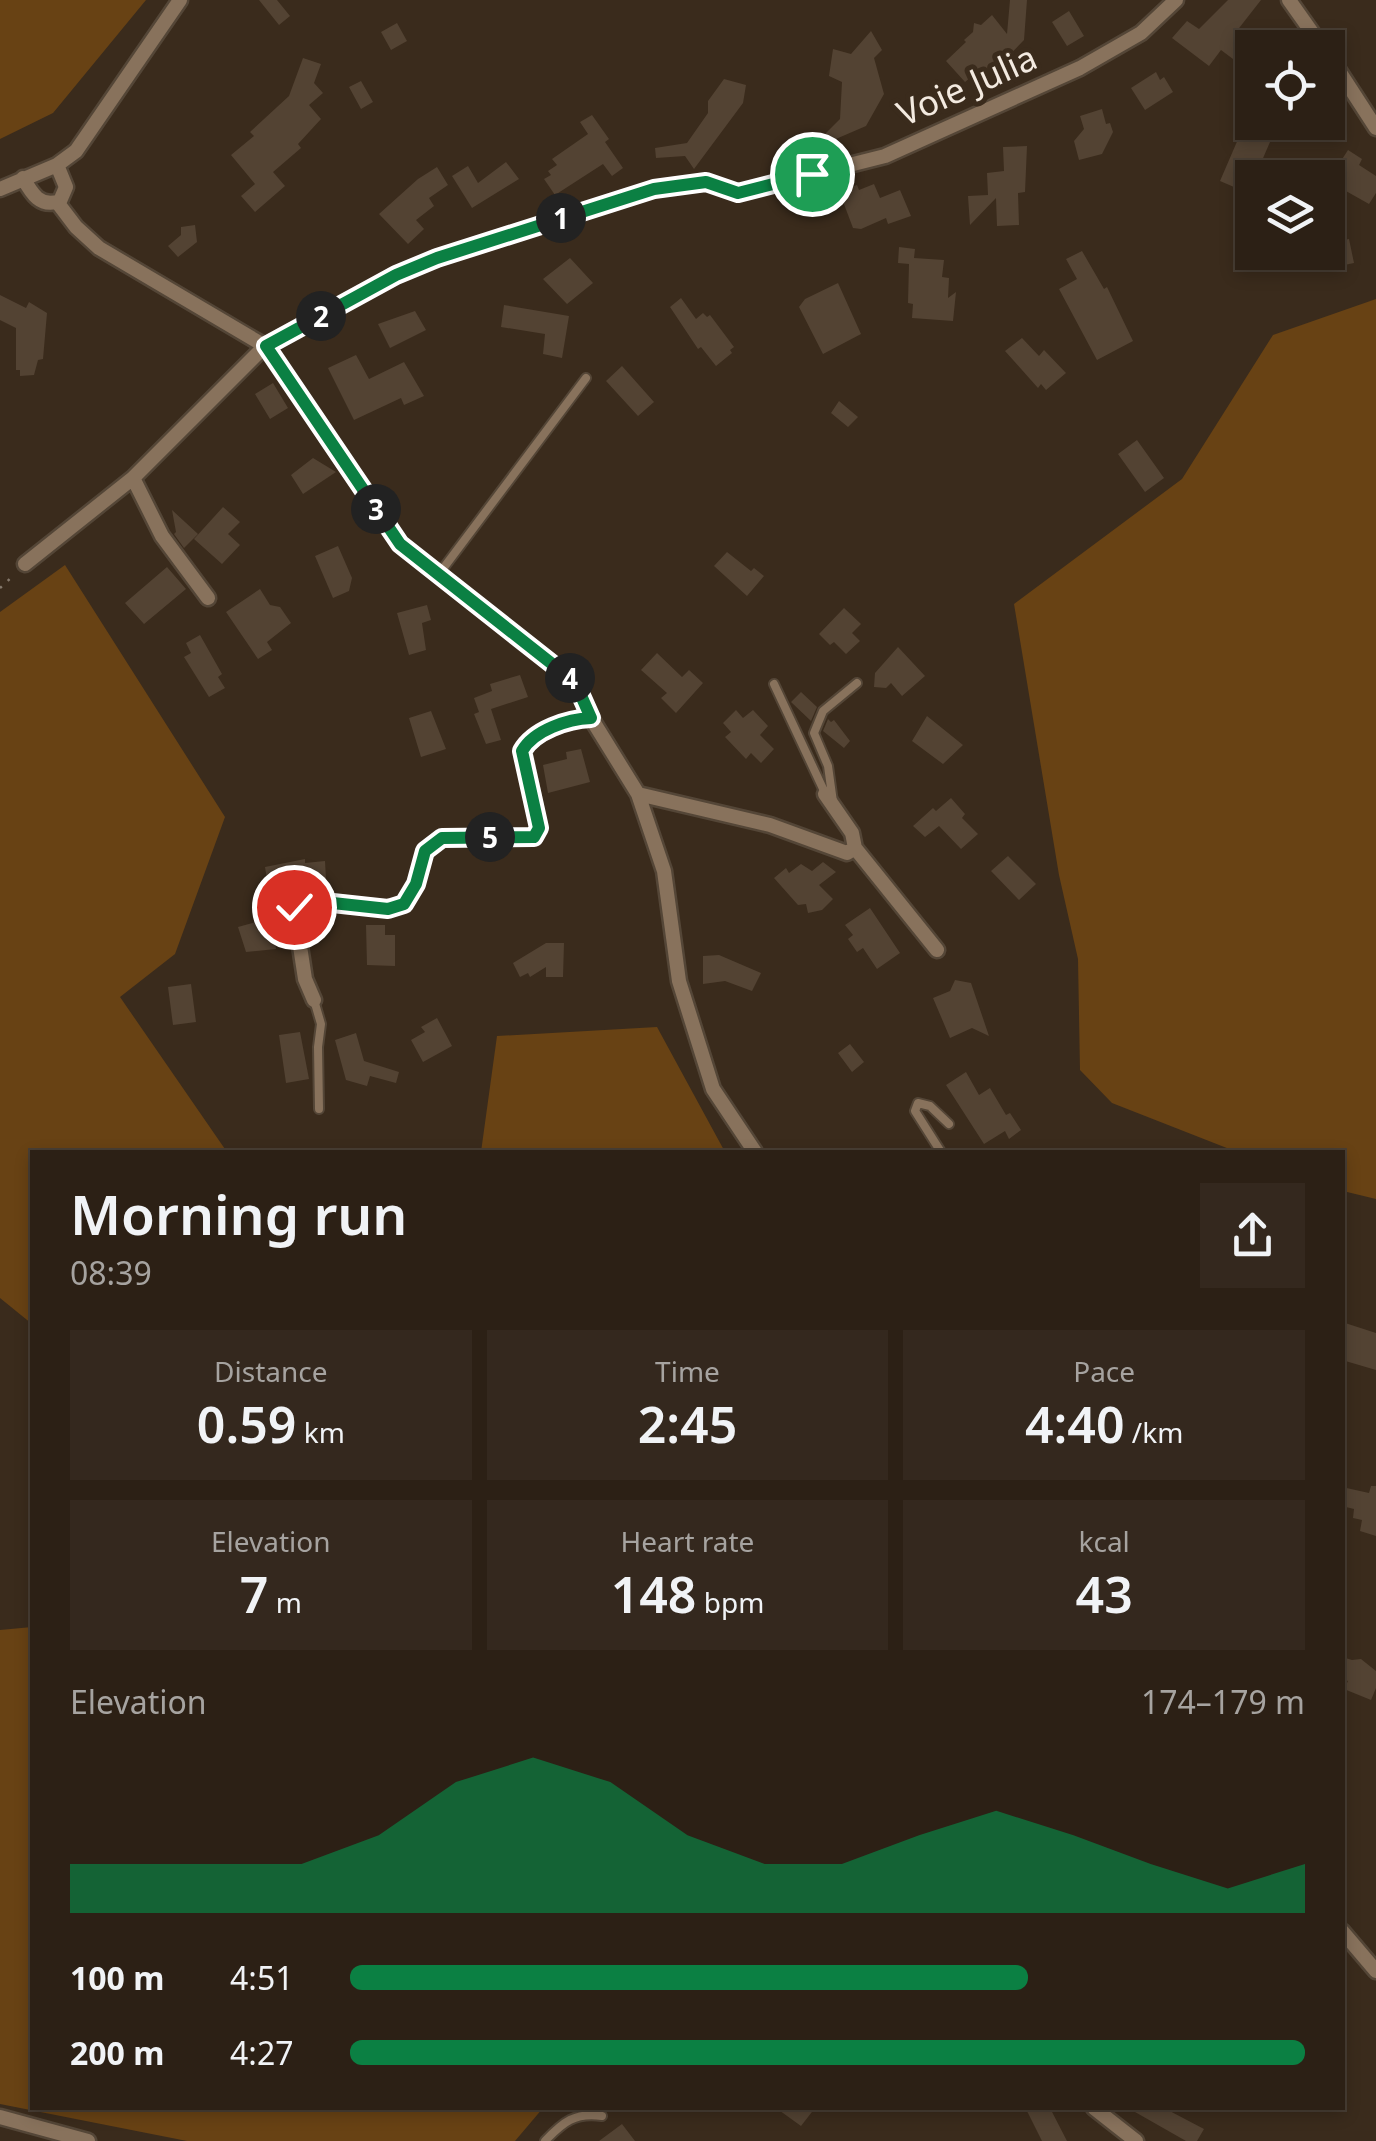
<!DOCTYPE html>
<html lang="en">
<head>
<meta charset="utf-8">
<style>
  :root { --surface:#2c2015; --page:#34281e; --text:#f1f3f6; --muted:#a6a3a0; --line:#483e34; --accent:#0b8043 }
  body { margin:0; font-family:"Noto Sans",sans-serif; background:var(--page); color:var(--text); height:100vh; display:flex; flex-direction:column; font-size:38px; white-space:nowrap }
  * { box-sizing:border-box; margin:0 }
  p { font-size:32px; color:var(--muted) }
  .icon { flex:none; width:55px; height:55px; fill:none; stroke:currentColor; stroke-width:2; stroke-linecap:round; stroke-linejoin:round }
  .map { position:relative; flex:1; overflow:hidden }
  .drawer { position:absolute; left:30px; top:1150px; width:1315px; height:960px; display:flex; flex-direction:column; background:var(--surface); border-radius:0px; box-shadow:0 5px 15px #0003,0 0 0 2px var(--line) }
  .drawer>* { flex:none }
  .tools { position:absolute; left:1235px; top:30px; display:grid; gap:20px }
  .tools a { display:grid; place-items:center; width:110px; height:110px; border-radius:0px; background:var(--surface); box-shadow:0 5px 15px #0003,0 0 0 2px var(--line); font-size:50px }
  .pin { position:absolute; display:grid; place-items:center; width:85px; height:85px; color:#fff; margin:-42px; border:5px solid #fff; border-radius:50%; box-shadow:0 2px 10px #0007 }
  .km { position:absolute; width:50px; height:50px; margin:-25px; border-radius:50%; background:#222; color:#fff; font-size:28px; line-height:50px; text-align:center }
  .round { display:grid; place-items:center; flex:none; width:105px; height:105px; border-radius:0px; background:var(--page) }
  .overview { display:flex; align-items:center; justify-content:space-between; height:170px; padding:0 40px }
  h1 { font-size:55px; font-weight:600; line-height:75px }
  .stats { display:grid; grid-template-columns:repeat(3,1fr); gap:15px; height:170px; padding:10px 40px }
  .stats div { display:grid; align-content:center; border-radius:0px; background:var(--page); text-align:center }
  .stats b { font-size:50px; font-weight:600 }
  .stats small { font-size:28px; font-weight:400 }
  .stats p { font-size:28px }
  .chart { height:280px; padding:20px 40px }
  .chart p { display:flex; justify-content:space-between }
  .chart svg { width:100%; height:180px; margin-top:10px; fill:var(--accent); opacity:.7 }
  ul { padding:0 40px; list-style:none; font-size:32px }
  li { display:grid; grid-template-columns:160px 120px 1fr; align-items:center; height:75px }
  li i { height:25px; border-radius:12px; background:var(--accent) }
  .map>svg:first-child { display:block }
</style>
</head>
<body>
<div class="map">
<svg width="1376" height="2141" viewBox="0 0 1376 2141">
  <rect width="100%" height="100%" fill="#3a2b1c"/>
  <path fill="#684214" d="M0,0H146L53,113L0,139Z
    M1376,299V1199L1343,1191L1342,1152H1237L1112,1103L1080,1070L1078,959L1059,875L1014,604L1182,479L1273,335Z
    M65,565L225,817L175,954L120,997L227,1152H32V1324L0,1298V612Z
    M657,1027L725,1152H481L497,1036Z
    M32,1627V2108H543L515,2141H187L0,2104V1630Z"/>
  <path fill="#534333" d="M259,0H277L290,16L279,25Z
    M1010,0H1027L1024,40L999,66L997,64L980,78L976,73L965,82L946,61L966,42L964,40L973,32L974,23L981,25L992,15L1007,34Z
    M1228,0H1261L1236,32L1247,41L1233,59L1221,50L1209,66L1172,38L1187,21L1199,29Z
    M1069,11L1084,36L1067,46L1052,22Z
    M397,23L407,41L391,50L381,32Z
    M871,31L882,50L874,58L884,94L866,126L808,151L840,119L842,82L829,76L833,49L851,54Z
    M303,58L321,64L314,83L323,93L309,105L321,119L298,144L301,148L273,172L285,186L255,212L241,196L255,184L231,155L254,136L250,132L289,96Z
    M1156,72L1160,80L1164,77L1173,92L1145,110L1131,88Z
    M724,79L746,85L743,103L694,169L685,156L656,158L655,148L687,143L708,113V101Z
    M361,81L373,102L361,109L349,87Z
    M1102,109L1106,124L1110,123L1113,132L1102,154L1079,160L1074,141L1084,129L1080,116Z
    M592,115L609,139L605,142L623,168L612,176L603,164L555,195L544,179L551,175L548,171L557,165L552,159L588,134L580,122Z
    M1242,130L1270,142L1248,193L1220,181Z
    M1027,146L1025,192L1018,193L1019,225L997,226L996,198L970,225L968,196L988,195L987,173L1004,171L1003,147Z
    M1348,150L1362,159L1359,165L1376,176V193L1369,204L1337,186L1346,170L1339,164Z
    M506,162L519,179L472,208L452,176L468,166L478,183Z
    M437,167L448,185L429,198L434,206L416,220L424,229L408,244L379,214L418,179Z
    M874,184L880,198L900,190L911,216L888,224L886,218L861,229L853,228L839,191L857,185L859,190Z
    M195,225L197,242L178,257L168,246L181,235V227Z
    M1349,239L1354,263L1311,272L1308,252H1328V243Z
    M899,247L915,249L914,258L944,260L942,277L949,278L948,298L956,292L953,321L912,318L913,304L908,303L909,264L898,263Z
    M1082,251L1104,289L1107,287L1133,341L1097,360L1059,289L1077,279L1066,259Z
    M570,258L593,283L567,304L543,279Z
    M838,283L861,334L823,354L799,307L805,299Z
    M0,295L26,308L29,302L47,313L43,359L38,360L34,375L20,376V370H16V328L0,320Z
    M681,298L696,319L703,313L707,317L710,315L734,347L730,350L732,353L716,366L701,347L698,349L670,307Z
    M504,305L569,316L562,358L543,354L545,334L501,327Z
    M415,311L426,330L390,348L378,324Z
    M1022,338L1039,356L1044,350L1066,373L1046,390L1041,384L1038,388L1005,351Z
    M356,355L369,379L404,362L424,396L404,405L401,398L354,420L328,368Z
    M622,366L654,402L638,416L606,381Z
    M273,383L288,408L270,419L255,394Z
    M839,401L858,417L848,427L831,413Z
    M1137,440L1164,478L1145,492L1118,454Z
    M313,458L336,472L303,494L291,475Z
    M223,507L240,522L228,534L240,545L222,564L194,539Z
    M172,510L198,534L184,548L174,534L176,532Z
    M338,546L352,578L349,591L333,598L315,556Z
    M727,552L751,571L754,568L764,576L747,596L714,566Z
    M167,567L186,589L144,624L125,603Z
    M260,589L270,605L280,607L291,623L267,642L272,650L258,659L226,612Z
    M427,605L431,620L422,623L426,650L409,655L397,613Z
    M844,608L861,624L852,633L860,641L846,654L834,642L830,645L819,634Z
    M200,635L222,674L218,677L225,688L209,697L184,657L191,653L186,643Z
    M898,647L925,676L902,696L891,683L886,688L874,687L875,673Z
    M657,653L682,677L689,670L703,683L676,713L661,698L667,693L641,670Z
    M520,675L528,697L491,709L501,740L486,744L474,714L479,712L474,698L492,691L490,684Z
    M801,692L817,707L811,721L791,702Z
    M736,710L743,718L753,710L768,726L760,735L774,749L761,763L751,753L746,759L725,737L731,732L723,723Z
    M431,711L446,749L421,757L409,718Z
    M927,716L963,745L943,764L912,741Z
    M828,719L831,722L834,720L850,741L844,748L823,731Z
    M581,749L590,782L548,793L543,765L567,759L566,752Z
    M951,798L965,814L962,818L978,834L961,849L939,826L925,837L913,826L933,808L936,811Z
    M1008,856L1036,884L1019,900L991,871Z
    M305,859V863L325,861L326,879L276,888L275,884L268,885L265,867Z
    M823,862L836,872L819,885L833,899L822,910L808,913L806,904L798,905L774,878L786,868L789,873L801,864L812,871Z
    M870,908L900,953L877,969L863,948L857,952L848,939L853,935L845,925Z
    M271,918L276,949L246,952L238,927Z
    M366,925H385V935H395V966L367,965Z
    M546,943H564L563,977H546V967L530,977L528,973L520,977L513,963Z
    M719,955L761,973L752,991L725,981L703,984V956Z
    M955,980L971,983L989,1036L972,1028L950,1038L933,998L950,991Z
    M191,984L196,1022L173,1025L168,987Z
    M437,1018L452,1046L423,1062L411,1040L425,1032L421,1027Z
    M300,1032L309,1079L286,1083L279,1035Z
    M356,1033L364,1061L399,1072L396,1083L370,1076L367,1086L346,1080L335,1040Z
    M850,1044L864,1062L852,1072L838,1053Z
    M966,1072L979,1095L990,1088L1006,1115L1010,1113L1021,1130L1009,1139L1005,1131L984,1144L946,1085Z
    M1342,1322L1376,1333V1370L1342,1360Z
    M1371,1486H1376V1536L1360,1531L1362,1520L1353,1518L1354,1509L1342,1506V1487L1369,1493Z
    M1342,1657L1352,1660L1361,1659L1376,1671V1688L1371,1700L1344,1689L1348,1681L1342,1679Z
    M776,2108H815L801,2126Z
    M1034,2108H1050L1067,2141H1042L1027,2111Z
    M1128,2108H1164L1204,2129L1197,2141H1186Z
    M622,2124L635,2141H599Z"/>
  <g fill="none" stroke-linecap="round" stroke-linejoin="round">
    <g stroke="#544637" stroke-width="12">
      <path id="service" d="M439,574L586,378
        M774,684L825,793
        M833,802L828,766L814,733L823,711L857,683
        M314,1000L321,1024L318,1047L319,1109
        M941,1152L915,1111L918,1103L930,1106L949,1124
        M545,2141C563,2122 575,2112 602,2116"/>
    </g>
    <g stroke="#544637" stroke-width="19">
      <path id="minor" d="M1289,0L1323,48
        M1328,54L1376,128
        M23,178C32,194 40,208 60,201L66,187L57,165
        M0,189L57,165L76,151L180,0
        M57,202L76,227L99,248L265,346L400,544L575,682L591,718L638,794L664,871L679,981L713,1089L755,1152
        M25,564L133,478
        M208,598L162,536L133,478L265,346L396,275L437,258L654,189L706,182L738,193L885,156L1080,68L1141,33L1176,0
        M638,794L770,825L847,853L855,848
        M825,794L852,833L855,848L937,950
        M314,1000L305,979L294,907L305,900L388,909L404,904L416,884L425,851L442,838L534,837L539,828L523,751C533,730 569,719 591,718
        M1342,1931L1376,1971
        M1094,2108L1136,2141
        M0,2117L88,2141"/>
    </g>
    <path stroke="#85796c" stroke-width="2.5" stroke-dasharray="2.5 8" stroke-linecap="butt" d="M0,588L13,576"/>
    <use href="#service" stroke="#88725c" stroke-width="8"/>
    <use href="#minor" stroke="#88725c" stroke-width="14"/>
  </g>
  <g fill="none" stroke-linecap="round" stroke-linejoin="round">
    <g stroke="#fff" stroke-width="20">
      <path id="route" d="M294,907L305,900L388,909L404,904L416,884L425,851L442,838L534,837L539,828L522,751C534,730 568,719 591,718L575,682L400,544L266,346L396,275L437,258L654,189L706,182L738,193L812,174"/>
    </g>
    <use href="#route" stroke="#0b8043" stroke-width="12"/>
  </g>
  <g text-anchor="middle" stroke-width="10" stroke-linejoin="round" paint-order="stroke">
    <g font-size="35" fill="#f3eae0" stroke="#3a2b1c">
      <text transform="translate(967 86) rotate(-24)" y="12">Voie Julia</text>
    </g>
  </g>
</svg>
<div class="tools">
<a><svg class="icon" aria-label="locate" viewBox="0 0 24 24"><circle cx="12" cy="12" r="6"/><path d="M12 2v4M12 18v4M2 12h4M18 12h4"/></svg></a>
<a><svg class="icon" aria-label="layers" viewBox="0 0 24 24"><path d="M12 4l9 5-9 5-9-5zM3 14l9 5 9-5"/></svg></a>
</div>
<div class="pin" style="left:812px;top:174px;background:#1e9e55"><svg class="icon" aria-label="arrive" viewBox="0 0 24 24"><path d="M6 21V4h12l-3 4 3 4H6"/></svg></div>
<div class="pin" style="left:294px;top:907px;background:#d93025"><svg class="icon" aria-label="check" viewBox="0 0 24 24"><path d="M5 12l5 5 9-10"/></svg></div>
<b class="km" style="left:561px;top:218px">1</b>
<b class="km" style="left:321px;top:316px">2</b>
<b class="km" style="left:376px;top:509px">3</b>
<b class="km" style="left:570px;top:678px">4</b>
<b class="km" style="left:490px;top:837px">5</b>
<section class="drawer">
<div class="overview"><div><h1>Morning run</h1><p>08:39</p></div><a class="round"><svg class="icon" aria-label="share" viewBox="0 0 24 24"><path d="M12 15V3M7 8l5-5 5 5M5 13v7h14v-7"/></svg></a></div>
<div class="stats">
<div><p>Distance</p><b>0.59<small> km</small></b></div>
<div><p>Time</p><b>2:45</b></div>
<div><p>Pace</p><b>4:40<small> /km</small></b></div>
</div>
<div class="stats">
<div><p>Elevation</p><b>7<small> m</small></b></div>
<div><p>Heart rate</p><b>148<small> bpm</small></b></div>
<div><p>kcal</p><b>43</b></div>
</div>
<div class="chart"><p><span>Elevation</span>174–179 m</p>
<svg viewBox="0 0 160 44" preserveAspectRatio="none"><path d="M0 44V32L10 32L20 32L30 32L40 25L50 12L60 6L70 12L80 25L90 32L100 32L110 25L120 19L130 25L140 32L150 38L160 32V44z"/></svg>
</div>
<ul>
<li><b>100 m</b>4:51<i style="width:71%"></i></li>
<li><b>200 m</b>4:27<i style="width:100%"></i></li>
</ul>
</section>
</div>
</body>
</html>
